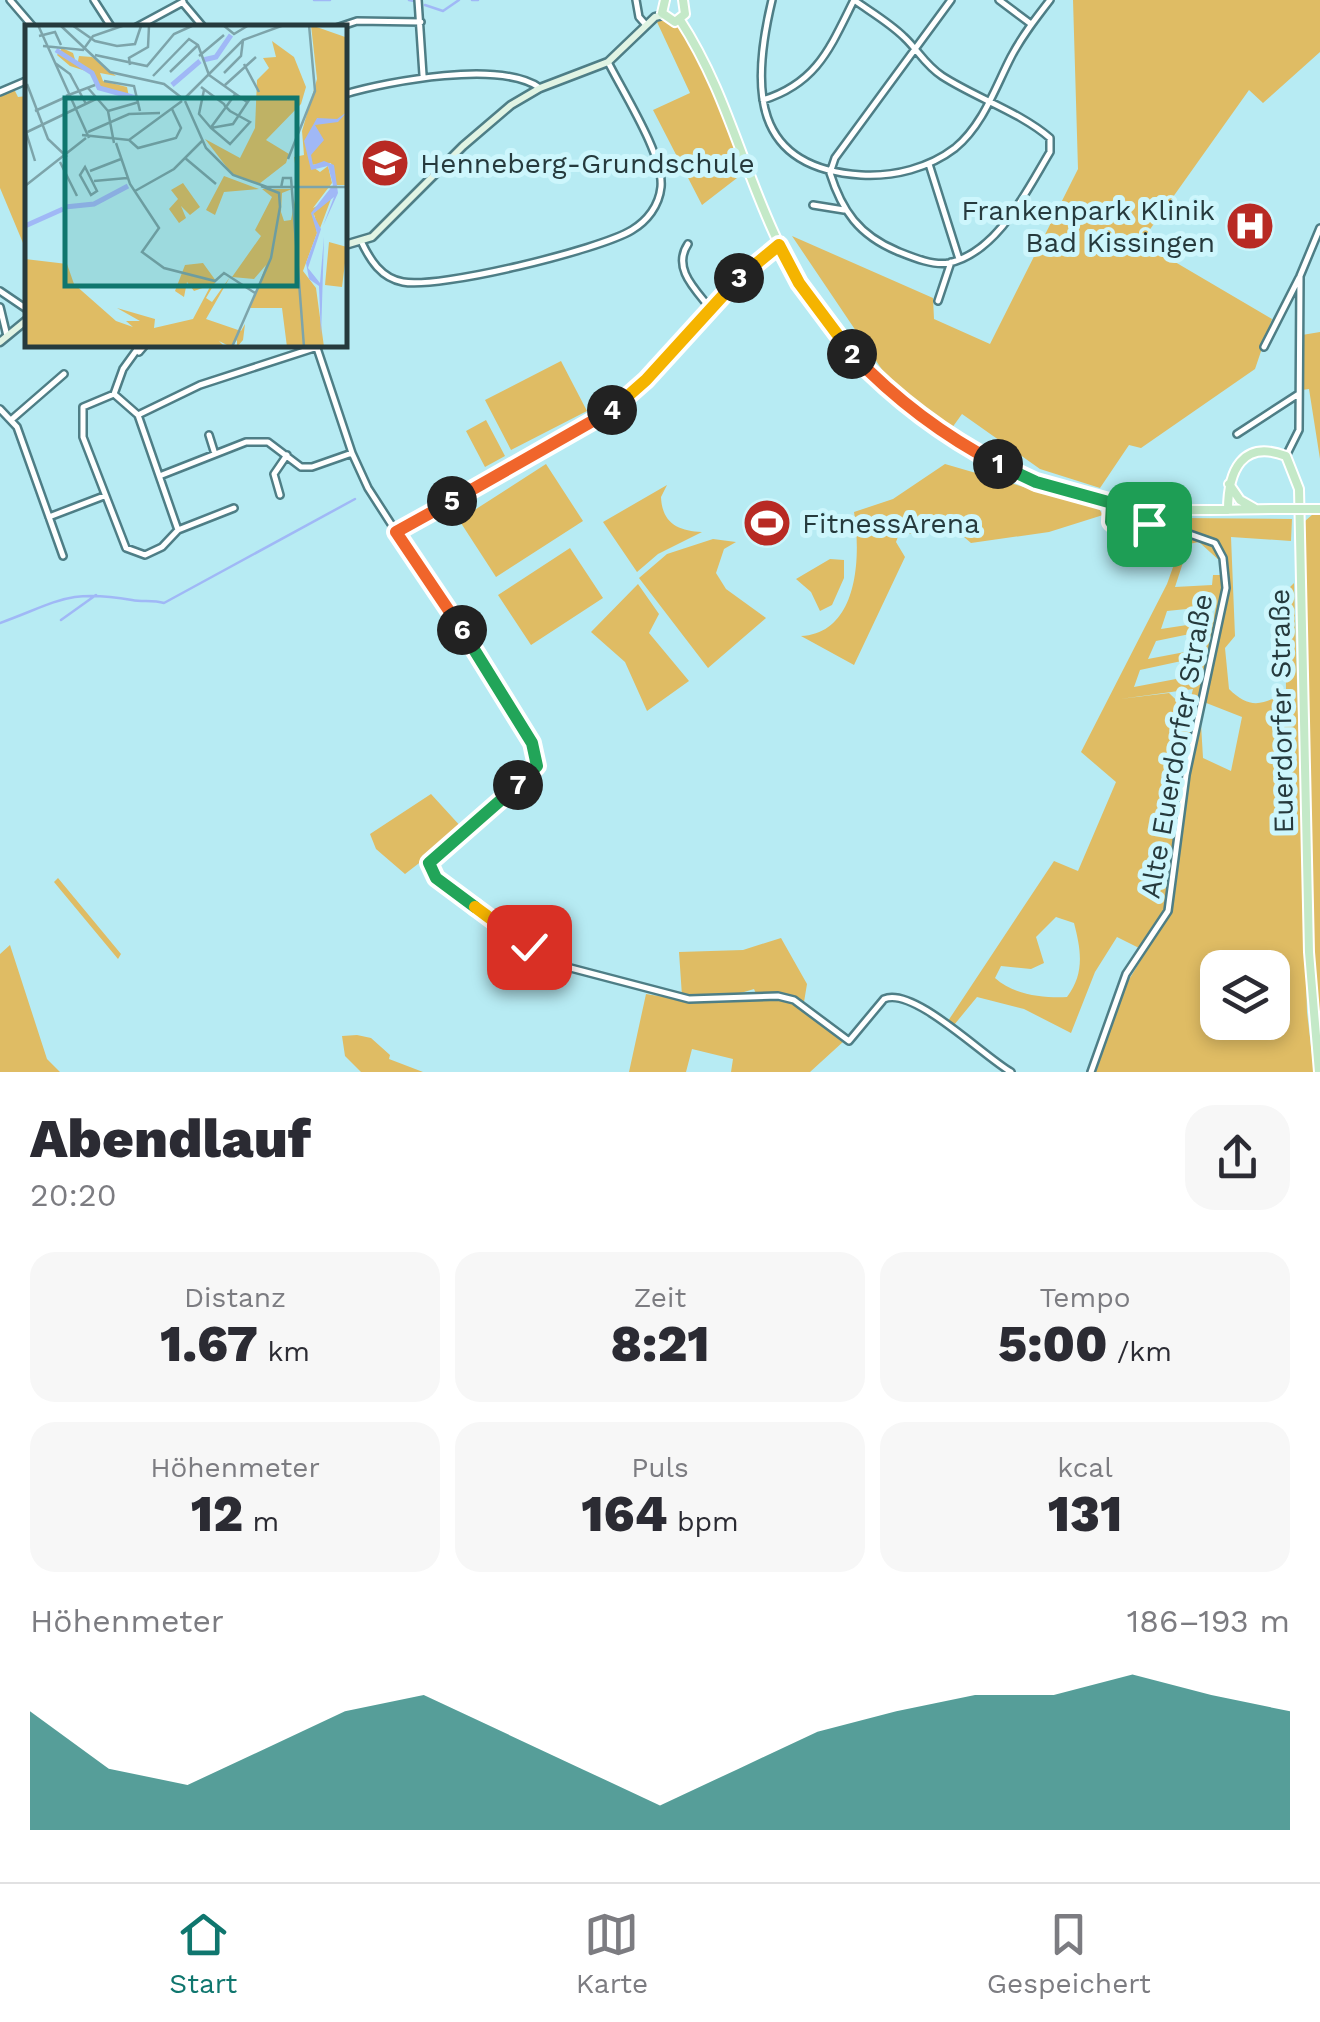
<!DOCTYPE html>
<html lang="de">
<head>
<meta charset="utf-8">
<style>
  :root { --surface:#fff; --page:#f7f7f7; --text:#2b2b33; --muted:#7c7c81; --line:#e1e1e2; --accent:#0f766e }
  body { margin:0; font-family:"Work Sans",sans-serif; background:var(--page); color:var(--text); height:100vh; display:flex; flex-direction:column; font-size:38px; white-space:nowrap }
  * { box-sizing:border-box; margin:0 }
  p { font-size:32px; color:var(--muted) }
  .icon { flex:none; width:55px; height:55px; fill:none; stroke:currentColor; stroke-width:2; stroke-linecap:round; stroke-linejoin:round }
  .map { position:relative; height:1072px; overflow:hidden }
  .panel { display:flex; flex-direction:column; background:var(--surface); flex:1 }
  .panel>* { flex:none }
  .controls { position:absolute; left:1200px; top:950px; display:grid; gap:20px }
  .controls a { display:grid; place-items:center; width:90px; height:90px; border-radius:20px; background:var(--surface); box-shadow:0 5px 15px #0003; font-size:50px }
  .pin { position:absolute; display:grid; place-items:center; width:85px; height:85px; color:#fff; margin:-42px; border-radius:20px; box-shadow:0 5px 15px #0006 }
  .km { position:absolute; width:50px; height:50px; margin:-25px; border-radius:50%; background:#222; color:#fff; font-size:28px; line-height:50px; text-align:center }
  .round { display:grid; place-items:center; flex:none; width:105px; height:105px; border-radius:30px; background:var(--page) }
  .headline { display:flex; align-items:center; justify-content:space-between; height:170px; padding:0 30px }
  h1 { font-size:55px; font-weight:800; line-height:75px }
  .figures { display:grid; grid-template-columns:repeat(3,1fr); gap:15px; height:170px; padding:10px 30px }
  .figures div { display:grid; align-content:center; border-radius:25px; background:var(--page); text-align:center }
  .figures b { font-size:50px; font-weight:800 }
  .figures small { font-size:28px; font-weight:400 }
  .figures p { font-size:28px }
  .chart { height:280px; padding:20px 30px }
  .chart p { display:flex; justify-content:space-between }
  .chart svg { width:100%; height:180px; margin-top:10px; fill:var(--accent); opacity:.7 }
  .tab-bar { display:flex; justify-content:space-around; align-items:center; height:140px; border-top:2px solid var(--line); background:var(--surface); font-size:28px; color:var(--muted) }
  .tab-bar a { display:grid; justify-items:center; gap:5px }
  .tab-bar .selected { color:var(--accent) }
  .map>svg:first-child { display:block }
</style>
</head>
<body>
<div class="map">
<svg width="1320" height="1072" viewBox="0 0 1320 1072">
  <rect width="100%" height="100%" fill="#b7ebf3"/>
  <path fill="#dfbc64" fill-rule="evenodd" d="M1073,0H1320V52L1263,103L1249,90L1141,242L1272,319L1255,369L1141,448L1129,445L1100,488L1040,469L962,414L949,432L887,377L792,236L933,298L934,319L990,344L1078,169Z
    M664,17C698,27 729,132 743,166L737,178L702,205L653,110L690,93L657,22Z
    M14,89L18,97L27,96L28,241L23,243L0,188V95Z
    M1320,332V459L1309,389L1302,390V335Z
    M561,361L587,411L511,450L485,400Z
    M486,420L505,456L485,467L466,431Z
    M546,464L583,521L496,577L459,520Z
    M945,464L1099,509L1103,515L1049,532L971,543L957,531L899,534L896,542L905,557L854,665L801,636C859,633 861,555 854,512L893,499Z
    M667,485L661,497C662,523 678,531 702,532L658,554L637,572L603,522Z
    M1320,508V1042L1310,886L1305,521Z
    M1179,518L1292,519L1291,541L1231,537L1235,636L1225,648L1229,689C1249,709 1263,706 1286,691L1285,592L1294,583L1307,1012L1314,1072H1096L1125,986L1155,937L1139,948L1117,937L1095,972L1071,1033L1024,1009L977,997L954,1025L948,1021L1054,861L1078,871L1116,782L1081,752L1167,584L1177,556L1157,563L1165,530ZM1199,542L1221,562V575H1213L1212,585L1175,587L1189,544ZM1216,606L1213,621L1161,629L1167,611ZM1209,630L1206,648L1148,659L1156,641ZM1200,657L1197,675L1134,687L1140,670ZM1193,689L1191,697L1242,717L1231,771L1203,758L1201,724L1169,693L1120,699ZM1056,917L1074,923C1081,950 1085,973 1067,997C1043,998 1014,995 995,978L1001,966L1031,969L1044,963L1036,937ZM1218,968H1272V1022H1218Z
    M713,539L736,542L724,549L716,573L726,589L766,618L708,668L639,578L667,554Z
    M570,548L603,598L531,645L498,595Z
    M830,559L844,560V578L832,605L820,611L811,592L796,579Z
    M638,584L659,614L649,633L689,681L647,711L625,662L591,632Z
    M431,794L463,829L405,874L376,849L370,834Z
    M58,878L121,954L118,959L54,882Z
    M781,938L807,984L804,1002L785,993L757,996L754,989L724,998L682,996L679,952L743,950Z
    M10,945L47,1059L60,1072H0V954Z
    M646,994L701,1003L787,999L844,1041L810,1072H731L733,1059L692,1049L686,1072H629Z
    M357,1035L371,1038L390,1055L389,1059L423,1072H361L345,1056L342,1036Z"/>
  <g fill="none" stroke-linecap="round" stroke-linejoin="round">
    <path stroke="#a0b8f6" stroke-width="2.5" d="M314,0H330
      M409,0L414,1
      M472,0H478
      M425,5L443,11L459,0
      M61,620L96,595
      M0,623C60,601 68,589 132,600C142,602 153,600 164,603L355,499"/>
    <g stroke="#4e7e86" stroke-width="10">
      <path id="street" d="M10,0L34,28
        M94,0L112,28
        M418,0L423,75
        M636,0L639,17L646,25
        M772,0C751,87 751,168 861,175C894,177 929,168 955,148C983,125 995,88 1011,57C1022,36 1036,18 1050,0
        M854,0C871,12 890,23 904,37C918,50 925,65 942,76C976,98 1020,112 1050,138V152C1027,190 998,252 949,263C933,266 912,257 897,251C859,235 842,211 830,173L835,158L951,0
        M999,0L1031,24
        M183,3L204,28
        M135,28L183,2
        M336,28L357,21L421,22
        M0,92L28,80
        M345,94C389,81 501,60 540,88
        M763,100C817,83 830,48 854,0
        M929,164L959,259
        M813,205L844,210
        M361,241C370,260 381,278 403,282C439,289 599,250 632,230C647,221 659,206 661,187C664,156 623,92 608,62
        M688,244C672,268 695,289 710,308
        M0,291L28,310
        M938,301L951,262
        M0,307L7,336
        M134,345L139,352L145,345
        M316,345L352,453L368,488L532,743L537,766L429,863L436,878L529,947L563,966L689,999L778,996L794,1000L849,1041L884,999C913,986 983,1056 1011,1072
        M1264,347L1299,278
        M114,394L138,415L178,530L162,547L145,555L126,548L83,437V407Z
        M114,394L123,369L136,351
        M0,409L17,427L63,556
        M138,415L200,385L317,347
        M11,420L64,374
        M1237,434L1297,395
        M209,435L214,451
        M1286,456L1299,430L1300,276L1320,228
        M162,475L246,442H268L301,467H312L352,453
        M280,495L274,474L287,455
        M49,517L104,496
        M178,530L234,508
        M396,532L620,404L756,261L779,245
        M1091,1072L1126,974L1168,911L1186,775L1226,588L1223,558L1215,543L1164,525L1120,530L1111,522L1112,503"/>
    </g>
    <g stroke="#4e7e86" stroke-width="11">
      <path id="secondary" d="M345,245L372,237L463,146L511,105L540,88L608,62L655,17L663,15
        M0,342L28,319"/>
    </g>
    <g stroke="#fff" stroke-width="12">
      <path id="primary" d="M665,0L662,13L675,22L685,14L683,0
        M680,20C728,94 743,172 781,248C846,382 979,484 1127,505C1177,513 1228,509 1278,509
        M1229,484L1240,500L1254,508
        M1228,510C1228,471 1242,439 1286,456L1299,489L1309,952L1319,1072"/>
    </g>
    <use href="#street" stroke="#fff" stroke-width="5"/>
    <use href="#secondary" stroke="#e1f4e4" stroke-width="6"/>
    <use href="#primary" stroke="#c4e9c8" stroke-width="8"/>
    <g stroke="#fff" stroke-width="12" stroke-linecap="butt">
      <path id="primary-bridge" d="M1278,509H1320"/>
    </g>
    <use href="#primary-bridge" stroke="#c4e9c8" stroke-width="8"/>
  </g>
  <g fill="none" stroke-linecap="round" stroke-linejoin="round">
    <g stroke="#fff" stroke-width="20">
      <path id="split-1" d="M998,464L1036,482L1112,503L1111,522L1120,530L1149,524"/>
    </g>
    <g stroke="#fff" stroke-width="20">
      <path id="split-2" d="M852,354C895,399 942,435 998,464"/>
    </g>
    <g stroke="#fff" stroke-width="20">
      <path id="split-3" d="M739,278L779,245L799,283L852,354"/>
    </g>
    <g stroke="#fff" stroke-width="20">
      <path id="split-4" d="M612,410L646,380L739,278"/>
    </g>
    <g stroke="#fff" stroke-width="20">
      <path id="split-5" d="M452,501L612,410"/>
    </g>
    <g stroke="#fff" stroke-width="20">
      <path id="split-6" d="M452,501L396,532L462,630"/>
    </g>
    <g stroke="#fff" stroke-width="20">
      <path id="split-7" d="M462,630L532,743L537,766L518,785"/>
    </g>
    <g stroke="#fff" stroke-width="20">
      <path id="split-8" d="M475,907L436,878L429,863L518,785"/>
    </g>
    <g stroke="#fff" stroke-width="20">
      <path id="split-9" d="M475,907L529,947"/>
    </g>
    <use href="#split-1" stroke="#22a559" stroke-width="12"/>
    <use href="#split-2" stroke="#f0652b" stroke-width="12"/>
    <use href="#split-3" stroke="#f5b400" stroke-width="12"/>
    <use href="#split-4" stroke="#f5b400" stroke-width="12"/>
    <use href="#split-5" stroke="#f0652b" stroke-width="12"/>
    <use href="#split-6" stroke="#f0652b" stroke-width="12"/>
    <use href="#split-7" stroke="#22a559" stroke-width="12"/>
    <use href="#split-8" stroke="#22a559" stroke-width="12"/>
    <use href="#split-9" stroke="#f5b400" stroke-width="12"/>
  </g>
  <defs>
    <g id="school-disc" transform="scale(2.5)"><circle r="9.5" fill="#b82a24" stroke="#cdf6fc"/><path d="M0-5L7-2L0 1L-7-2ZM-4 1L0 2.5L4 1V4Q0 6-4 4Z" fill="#fff"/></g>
    <g id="hospital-disc" transform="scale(2.5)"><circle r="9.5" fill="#b82a24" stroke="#cdf6fc"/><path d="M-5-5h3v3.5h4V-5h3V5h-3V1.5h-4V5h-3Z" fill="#fff"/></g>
    <g id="stadium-disc" transform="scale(2.5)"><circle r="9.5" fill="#b82a24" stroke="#cdf6fc"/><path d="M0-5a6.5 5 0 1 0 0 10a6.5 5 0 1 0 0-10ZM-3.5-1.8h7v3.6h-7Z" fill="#fff"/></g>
  </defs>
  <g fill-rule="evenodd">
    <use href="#school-disc" x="385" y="163"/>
    <use href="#hospital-disc" x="1250" y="226"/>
    <use href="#stadium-disc" x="767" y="523"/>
  </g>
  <g text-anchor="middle" stroke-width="10" stroke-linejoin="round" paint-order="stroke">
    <g font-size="28" fill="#263a3d" stroke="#cdf6fc" text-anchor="start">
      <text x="420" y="173">Henneberg-Grundschule</text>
      <text x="1215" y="220" text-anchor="end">Frankenpark Klinik<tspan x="1215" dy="32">Bad Kissingen</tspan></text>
      <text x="802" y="533">FitnessArena</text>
    </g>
    <g font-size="28" fill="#263a3d" stroke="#cdf6fc">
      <text transform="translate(1281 711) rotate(-91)" y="10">Euerdorfer Straße</text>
      <text transform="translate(1176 746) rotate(-80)" y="10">Alte Euerdorfer Straße</text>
    </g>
  </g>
  <g transform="translate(25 25)">
    <rect width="322" height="322" fill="#b7ebf3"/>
    <path d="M286,0L323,13L322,160H311L306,138L285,140L295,147L303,141L307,158L288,183L306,174L294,206L288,186L292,208L278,246L291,263L299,322H262L257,283H225L241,240L229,254L207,252L236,211L230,205L247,172L237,164H267L257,168L256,187L259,196L266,195L273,159L269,132L279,130L277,106L292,54ZM247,16L269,32L281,62L276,79L241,115L264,129L261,138L234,159L207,149L180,114L215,133L230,103L232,55L244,43L238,33L251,32ZM37,23L48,28L52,41L54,31L67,32L91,51L75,48L78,56L102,62L104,72L73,63L64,47L45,41L32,30ZM199,151L234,164L199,167L190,190L181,185ZM158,158L175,182L165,190L156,181L161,193L154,198L144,184L153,174L146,165ZM304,217L322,222L317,262L300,260ZM0,234L42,239L49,259L91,296L108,302L101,296H115L92,283L130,294L129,303L168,294L186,260L169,266L162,257L159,272L150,266L160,240L178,238L191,256L181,273L187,277L205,252L181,294L216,306L220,299L218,315L212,322V315L206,322L194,316L200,322H0Z" fill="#dfbc64"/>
    <path d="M322,87L313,97L290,100L299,115L286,130L288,140L299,136L309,140L313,168L298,201L309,172L288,189L296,204L283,243L295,258L299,212L296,313L294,261L284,254L281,238L292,208L286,188L308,160L303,141L286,145L279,116L292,93L312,94Z" fill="#a0b8f6"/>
    <path fill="none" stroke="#a0b8f6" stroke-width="5" d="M31,25L67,48L74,63L111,73M178,35L191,32L206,10M147,60L175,36M40,182L69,179L103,161M0,201L38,184"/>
    <path fill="none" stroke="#7da4aa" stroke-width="2.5" d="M13,0L64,113M35,0L85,47L139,59L157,73M47,0L70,16L92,21L110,19L116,1M198,0L209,9L224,0M14,11L30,7L36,20M18,21L58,25L68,11L100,0M70,30L122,41L149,9L169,0M174,31L199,10M30,38L45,49L61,79M219,39L234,67M105,40L104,33L123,22L124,1M145,47L173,20M199,48L216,31L218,15M184,50L222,77M128,51L164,14L173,20L184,50M79,56L109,61L115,86M2,59L23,114L42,132M200,60L231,32M176,62L199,79L200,81L205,86L225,97L205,119L186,103L187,101L201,82L211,68M63,63L83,86L89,118M179,65L174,89L186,103L208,99L226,72M41,71L70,60M160,73L218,15L259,0M160,76L181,123L208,150L242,162H323M10,86L41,72M83,86L114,77M1,107L10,136M63,107L104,89L135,88M0,108L73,73M57,110L104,115L157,76M104,115L113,123L151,113L156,103L147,84M91,118L105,159L134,203L117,227L139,243L190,256L199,248L230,268M160,133L191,159M263,134L290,66L284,0M35,137L52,171M60,142L72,166L66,170L55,150ZM65,146L96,134M69,156L102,153M0,161L61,113M256,163L258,153H266L279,322M110,166L149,144L177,116M207,322L246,233L255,182L254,168L236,161"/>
    <path fill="#0f766e" fill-opacity="0.15" stroke="#0f766e" stroke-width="5" d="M40,73H272V261H40Z"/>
    <rect width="322" height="322" fill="none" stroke="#263a3d" stroke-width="5"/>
  </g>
</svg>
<div class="controls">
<a><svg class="icon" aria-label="layers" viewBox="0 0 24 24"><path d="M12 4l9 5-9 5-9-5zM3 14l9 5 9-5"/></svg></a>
</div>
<div class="pin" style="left:1149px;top:524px;background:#1e9e55"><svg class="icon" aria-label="arrive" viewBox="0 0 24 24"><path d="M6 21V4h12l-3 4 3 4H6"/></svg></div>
<div class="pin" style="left:529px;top:947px;background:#d93025"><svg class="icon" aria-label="check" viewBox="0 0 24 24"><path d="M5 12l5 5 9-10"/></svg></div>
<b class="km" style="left:998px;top:464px">1</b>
<b class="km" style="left:852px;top:354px">2</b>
<b class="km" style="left:739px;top:278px">3</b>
<b class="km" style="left:612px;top:410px">4</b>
<b class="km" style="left:452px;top:501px">5</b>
<b class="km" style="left:462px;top:630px">6</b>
<b class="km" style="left:518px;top:785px">7</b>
</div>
<section class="panel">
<div class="headline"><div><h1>Abendlauf</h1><p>20:20</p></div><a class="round"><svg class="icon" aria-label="share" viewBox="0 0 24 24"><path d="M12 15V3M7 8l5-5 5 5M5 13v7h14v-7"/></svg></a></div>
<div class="figures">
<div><p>Distanz</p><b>1.67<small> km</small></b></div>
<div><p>Zeit</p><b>8:21</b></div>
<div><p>Tempo</p><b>5:00<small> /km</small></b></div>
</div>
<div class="figures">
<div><p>Höhenmeter</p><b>12<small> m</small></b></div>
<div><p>Puls</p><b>164<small> bpm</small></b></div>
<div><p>kcal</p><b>131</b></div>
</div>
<div class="chart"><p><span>Höhenmeter</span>186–193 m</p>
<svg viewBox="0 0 160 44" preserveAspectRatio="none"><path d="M0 44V15L10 29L20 33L30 24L40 15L50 11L60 20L70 29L80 38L90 29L100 20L110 15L120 11L130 11L140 6L150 11L160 15V44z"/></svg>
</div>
</section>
<nav class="tab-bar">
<a class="selected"><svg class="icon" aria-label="home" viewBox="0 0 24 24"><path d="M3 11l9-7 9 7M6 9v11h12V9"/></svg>Start</a>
<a><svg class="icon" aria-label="map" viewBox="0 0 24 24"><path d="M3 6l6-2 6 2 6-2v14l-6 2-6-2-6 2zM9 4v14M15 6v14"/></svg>Karte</a>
<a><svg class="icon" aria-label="saved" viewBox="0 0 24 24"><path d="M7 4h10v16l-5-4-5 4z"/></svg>Gespeichert</a>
</nav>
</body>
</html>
